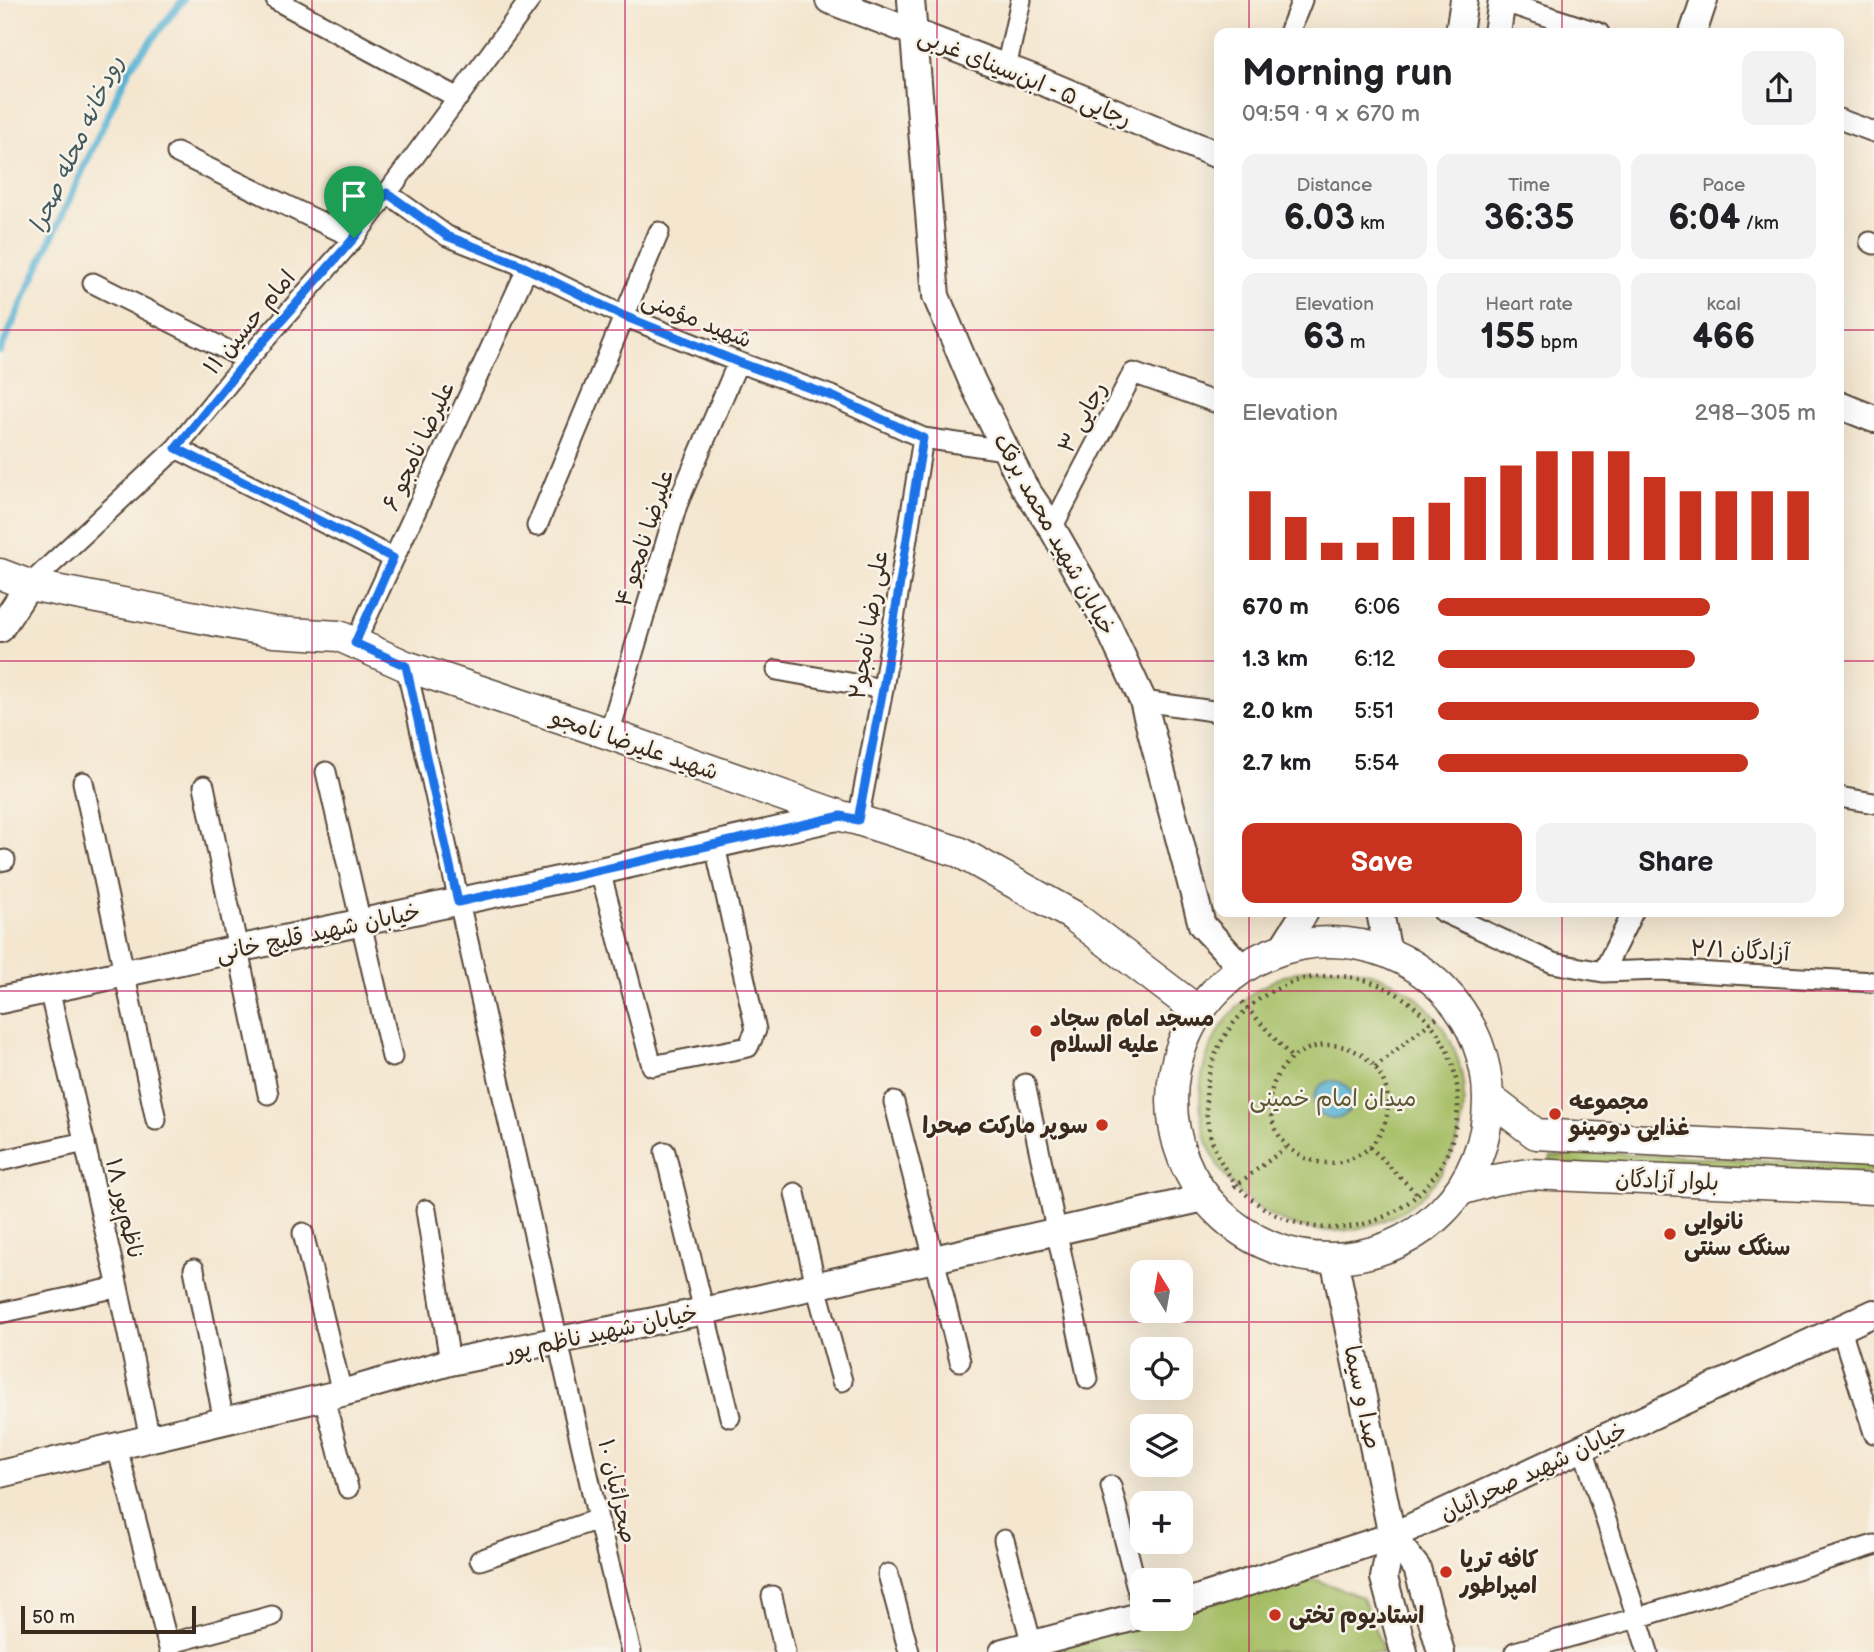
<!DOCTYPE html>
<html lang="en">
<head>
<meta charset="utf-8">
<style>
  :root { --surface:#fff; --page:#f2f2f2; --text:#202124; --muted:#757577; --accent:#c8321e }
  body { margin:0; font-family:"Balsamiq Sans","Playpen Sans Arabic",sans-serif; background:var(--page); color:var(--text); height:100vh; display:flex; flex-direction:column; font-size:26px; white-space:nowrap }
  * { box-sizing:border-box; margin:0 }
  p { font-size:23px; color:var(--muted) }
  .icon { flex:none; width:38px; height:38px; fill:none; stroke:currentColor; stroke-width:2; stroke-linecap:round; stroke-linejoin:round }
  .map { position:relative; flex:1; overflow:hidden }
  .drawer { position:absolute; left:1214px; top:28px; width:630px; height:889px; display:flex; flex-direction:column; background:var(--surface); border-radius:14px; box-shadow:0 7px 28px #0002 }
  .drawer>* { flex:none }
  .needle { width:46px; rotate:349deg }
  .controls { position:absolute; left:1130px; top:1260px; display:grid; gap:14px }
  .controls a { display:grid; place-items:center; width:63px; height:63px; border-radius:14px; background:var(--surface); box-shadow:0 7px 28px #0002; font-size:35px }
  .scale { position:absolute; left:21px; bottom:18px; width:175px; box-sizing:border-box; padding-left:7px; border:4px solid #3b2a1e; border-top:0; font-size:19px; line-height:24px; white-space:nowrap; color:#3b2a1e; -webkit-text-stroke:5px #f7f3e8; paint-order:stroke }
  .pin { position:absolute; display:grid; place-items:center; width:60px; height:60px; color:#fff; margin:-72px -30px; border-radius:50% 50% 50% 0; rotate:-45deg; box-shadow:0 0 7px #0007 }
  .pin .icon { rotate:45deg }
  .round { display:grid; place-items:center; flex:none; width:74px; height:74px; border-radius:14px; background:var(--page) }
  .headline { display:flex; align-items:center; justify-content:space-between; height:119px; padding:0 28px }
  h1 { font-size:38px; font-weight:700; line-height:52px }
  .figures { display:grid; grid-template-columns:repeat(3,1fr); gap:10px; height:119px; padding:7px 28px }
  .figures div { display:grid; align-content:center; border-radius:14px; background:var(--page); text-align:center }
  .figures b { font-size:35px; font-weight:700 }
  .figures small { font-size:19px; font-weight:400 }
  .figures p { font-size:19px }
  .chart { height:196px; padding:14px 28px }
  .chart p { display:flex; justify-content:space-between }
  .chart svg { width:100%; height:126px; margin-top:7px; stroke:var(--accent); stroke-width:6 }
  .button { display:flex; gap:14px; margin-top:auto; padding:14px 28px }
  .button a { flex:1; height:80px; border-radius:14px; background:var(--accent); color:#fff; font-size:28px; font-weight:700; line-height:80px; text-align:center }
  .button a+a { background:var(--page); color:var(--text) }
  ul { padding:0 28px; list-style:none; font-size:23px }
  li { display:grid; grid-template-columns:112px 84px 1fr; align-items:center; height:52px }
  li i { height:18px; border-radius:9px; background:var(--accent) }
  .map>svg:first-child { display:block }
</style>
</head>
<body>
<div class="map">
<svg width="1874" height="1652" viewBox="0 0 1874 1652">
  <rect width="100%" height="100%" fill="#f7f3e8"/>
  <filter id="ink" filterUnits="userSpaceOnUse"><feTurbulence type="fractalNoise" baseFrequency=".0143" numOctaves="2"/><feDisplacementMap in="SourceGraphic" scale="14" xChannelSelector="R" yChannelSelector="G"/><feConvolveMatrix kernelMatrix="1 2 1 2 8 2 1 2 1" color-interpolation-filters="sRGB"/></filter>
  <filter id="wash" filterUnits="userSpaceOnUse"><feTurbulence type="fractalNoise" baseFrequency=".00686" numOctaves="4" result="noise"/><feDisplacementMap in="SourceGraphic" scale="28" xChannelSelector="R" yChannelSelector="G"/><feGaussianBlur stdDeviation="1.57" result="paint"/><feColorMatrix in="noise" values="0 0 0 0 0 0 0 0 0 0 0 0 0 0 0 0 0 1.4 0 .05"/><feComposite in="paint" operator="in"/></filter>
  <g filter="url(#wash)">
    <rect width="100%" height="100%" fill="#f4e6cf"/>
    <path fill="#a4bd63" stroke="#707440" stroke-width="2" d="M1200 1099a132 132 0 1 1 264 0a132 132 0 1 1-264 0Z
      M1605,1153L1874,1165V1173L1790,1176L1549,1164L1551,1157Z
      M1317,1580L1362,1597L1384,1652H1025L1151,1619H1181V1611L1279,1585Z"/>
    <path fill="#56b2d4" stroke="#486e79" stroke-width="2" d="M1314 1100a19 19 0 1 1 38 0a19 19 0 1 1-38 0Z"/>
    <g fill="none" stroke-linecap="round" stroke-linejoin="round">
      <path stroke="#56b2d4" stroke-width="7" d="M0,351L130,67L183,0"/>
    </g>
  </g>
  <g filter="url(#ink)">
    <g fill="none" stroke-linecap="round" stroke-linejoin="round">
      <g stroke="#574639" stroke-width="23">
        <path id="street" d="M276,0L458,98
          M1501,1L1599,33
          M1289,33L1302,0
          M1006,68L1021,0
          M1839,119L1874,132
          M177,153L354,238
          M387,193L447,236L516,263L624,316L738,362L834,397L923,438L1005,450
          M1870,242L1874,244
          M93,283L247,360
          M176,448L393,558
          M537,526L659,232
          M1052,528L1133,373L1220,404
          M29,585L176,448L247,360L354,238L530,0
          M355,643L527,269
          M406,666L598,1519L631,1652
          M777,670L883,689
          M1143,701L1220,712
          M609,734L677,505L738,362
          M326,772L392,1057
          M83,782L156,1120
          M204,786L268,1094
          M1839,797L1874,803
          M858,820L883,689L923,438
          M0,861L5,860
          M600,871L652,1066L748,1047L756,1030L715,846
          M1443,912L1553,963L1603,972L1659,970L1874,982
          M1603,972L1633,912
          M49,989L118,1287L150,1439
          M1025,1084L1088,1379
          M894,1102L960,1361
          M665,1152L730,1417
          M0,1161L85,1142
          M795,1193L816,1286L842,1381
          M426,1210L450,1362
          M303,1233L342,1393
          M194,1269L224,1422
          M0,1313L118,1287
          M1841,1329L1874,1433
          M324,1398L348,1488
          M117,1447L170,1652
          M1583,1448L1648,1652
          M1111,1486L1143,1612
          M1004,1540L1032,1645
          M480,1560L598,1519
          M888,1574L909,1652
          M772,1596L785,1652
          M168,1644L272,1616
          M1515,1652L1637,1618L1874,1545"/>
      </g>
      <g stroke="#574639" stroke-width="30">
        <path id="secondary" d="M829,0L1038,80L1220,156
          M911,0L936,296L972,381L1023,485L1052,528L1107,624L1143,701L1202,925L1242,968
          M1459,33L1464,0
          M1497,33L1502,0
          M1693,33L1704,0
          M1839,405L1874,419
          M0,629L29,585
          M1380,912L1388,953
          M1281,950L1305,912
          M0,1000L600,871L841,816
          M1334,1259L1392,1536L1384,1578L1404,1652
          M0,1474L342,1393L450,1362L704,1311L1204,1198
          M1392,1536L1417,1568L1441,1652
          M1181,1604L1392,1536L1874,1313
          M1003,1652L1143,1615"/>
      </g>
      <g stroke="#574639" stroke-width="33">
        <path id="primary" d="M0,574L29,585L274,632L339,636L406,666L609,734L841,816L858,820L959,852L1072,915L1199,1012
          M1172 1100a158 158 0 1 1 316 0a158 158 0 1 1-316 0Z
          M1489,1098L1536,1134L1874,1152
          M1461,1190L1494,1180L1529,1174L1874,1189"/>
      </g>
      <path stroke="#574639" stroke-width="4.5" stroke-dasharray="2 5" stroke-linecap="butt" d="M1206 1102a126 126 0 1 1 252 0a126 126 0 1 1-252 0Z
        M1242,1002L1292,1058
        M1270 1104a59 59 0 1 1 118 0a59 59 0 1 1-118 0Z
        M1375,1067L1437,1017
        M1370,1147L1419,1196
        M1234,1187L1288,1146"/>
      <use href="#street" stroke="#fff" stroke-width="19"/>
      <use href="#secondary" stroke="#fff" stroke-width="26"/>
      <use href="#primary" stroke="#fff" stroke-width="30"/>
    </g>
  </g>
  <g fill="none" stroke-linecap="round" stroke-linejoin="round" filter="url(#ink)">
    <g stroke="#fff" stroke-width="14">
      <path id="route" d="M387,193L447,236L516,263L624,316L738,362L834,397L923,438L883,689L858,820L841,816L458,902L406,666L355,643L393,558L176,448L247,360L354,238Z"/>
    </g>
    <use href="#route" stroke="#1a73e8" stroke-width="9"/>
  </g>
  <path fill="none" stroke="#c2185b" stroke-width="2" stroke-opacity="0.55" d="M312,0V1652M625,0V1652M937,0V1652M1249,0V33M1562,0V33M0,330H1220M1839,330H1874M0,661H1220M1839,661H1874M1249,912V1652M1562,912V1652M0,991H1874M0,1322H1874"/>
  <g fill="#c8321e" stroke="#f7f3e8" stroke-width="2.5">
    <circle cx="1036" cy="1031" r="7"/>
    <circle cx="1555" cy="1114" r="7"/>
    <circle cx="1102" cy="1125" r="7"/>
    <circle cx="1670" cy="1234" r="7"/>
    <circle cx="1446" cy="1572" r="7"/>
    <circle cx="1275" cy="1615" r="7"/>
  </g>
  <g text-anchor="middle" stroke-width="5" stroke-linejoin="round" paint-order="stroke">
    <g font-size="23" fill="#3b2a1e" stroke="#f7f3e8">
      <text transform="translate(1025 77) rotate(22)" y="8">رجایی ۵ - ابن‌سینای غربی</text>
      <text transform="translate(697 319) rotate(22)" y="8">شهید مؤمنی</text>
      <text transform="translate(249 322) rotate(-50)" y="8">امام حسین ۱۱</text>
      <text transform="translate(1082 417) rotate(-62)" y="8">رجایی ۳</text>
      <text transform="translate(418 446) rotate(-65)" y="8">علیرضا نامجو ۶</text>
      <text transform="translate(1055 534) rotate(61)" y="8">خیابان شهید محمد برفک</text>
      <text transform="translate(644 538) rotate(-72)" y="8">علیرضا نامجو ۴</text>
      <text transform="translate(868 625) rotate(-81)" y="8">علی رضا نامجو۲</text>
      <text transform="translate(635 744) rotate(19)" y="8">شهید علیرضا نامجو</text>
      <text transform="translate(318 932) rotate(-12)" y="8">خیابان شهید قلیچ خانی</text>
      <text transform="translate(1740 950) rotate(3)" y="8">آزادگان ۲/۱</text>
      <text transform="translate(1667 1180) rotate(2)" y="8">بلوار آزادگان</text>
      <text transform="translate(125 1208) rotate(77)" y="8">ناظم‌پور ۱۸</text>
      <text transform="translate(601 1332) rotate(-12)" y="8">خیابان شهید ناظم پور</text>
      <text transform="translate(1363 1397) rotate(78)" y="8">صدا و سیما</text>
      <text transform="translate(1533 1471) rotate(-25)" y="8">خیابان شهید صحرائیان</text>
      <text transform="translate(618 1491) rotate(77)" y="8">صحرائیان ۱۰</text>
    </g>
    <g font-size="23" font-weight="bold" fill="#3b2a1e" stroke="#f7f3e8" text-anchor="start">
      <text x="1050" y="1026">مسجد امام سجاد<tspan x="1050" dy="26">علیه السلام</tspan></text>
      <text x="1569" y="1109">مجموعه<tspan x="1569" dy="26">غذایى دومینو</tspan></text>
      <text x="1088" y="1133" text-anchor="end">سوپر مارکت صحرا</text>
      <text x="1684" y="1229">نانوایی<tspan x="1684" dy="26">سنگک سنتی</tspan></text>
      <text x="1460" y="1567">کافه تریا<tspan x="1460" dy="26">امپراطور</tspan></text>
      <text x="1289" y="1623">استادیوم تختی</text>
    </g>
    <g font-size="23" fill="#5a5633" stroke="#f7f3e8">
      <text x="1333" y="1106">میدان امام خمینی</text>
    </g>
    <g font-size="24" font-style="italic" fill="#445a5e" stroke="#f7f3e8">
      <text transform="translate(76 144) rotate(-65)" y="8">رودخانه محله صحرا</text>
    </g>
  </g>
</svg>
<div class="controls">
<a><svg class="needle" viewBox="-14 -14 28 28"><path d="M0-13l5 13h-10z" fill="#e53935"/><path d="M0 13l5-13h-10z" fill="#757577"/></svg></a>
<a><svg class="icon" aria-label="locate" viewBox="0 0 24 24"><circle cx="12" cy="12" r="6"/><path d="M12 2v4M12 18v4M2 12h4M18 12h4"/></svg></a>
<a><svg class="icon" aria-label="layers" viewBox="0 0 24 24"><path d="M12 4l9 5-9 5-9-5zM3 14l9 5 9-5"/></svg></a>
<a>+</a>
<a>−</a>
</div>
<div class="scale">50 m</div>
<div class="pin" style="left:354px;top:238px;background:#1e9e55"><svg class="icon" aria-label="arrive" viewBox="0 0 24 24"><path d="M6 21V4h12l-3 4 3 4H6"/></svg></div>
<section class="drawer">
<div class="headline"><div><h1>Morning run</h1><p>09:59 · 9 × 670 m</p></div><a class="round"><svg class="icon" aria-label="share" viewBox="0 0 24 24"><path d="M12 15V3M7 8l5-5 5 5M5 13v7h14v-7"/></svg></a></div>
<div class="figures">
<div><p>Distance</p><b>6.03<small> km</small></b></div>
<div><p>Time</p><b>36:35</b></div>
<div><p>Pace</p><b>6:04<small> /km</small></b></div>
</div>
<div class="figures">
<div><p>Elevation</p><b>63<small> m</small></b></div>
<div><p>Heart rate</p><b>155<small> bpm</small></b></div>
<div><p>kcal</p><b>466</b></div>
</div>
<div class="chart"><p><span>Elevation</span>298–305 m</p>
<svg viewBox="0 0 160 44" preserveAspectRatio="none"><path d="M5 44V20M15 44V29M25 44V38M35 44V38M45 44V29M55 44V24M65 44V15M75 44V11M85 44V6M95 44V6M105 44V6M115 44V15M125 44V20M135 44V20M145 44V20M155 44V20"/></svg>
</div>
<ul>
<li><b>670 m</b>6:06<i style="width:72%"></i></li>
<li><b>1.3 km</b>6:12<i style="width:68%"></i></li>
<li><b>2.0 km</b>5:51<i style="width:85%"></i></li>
<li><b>2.7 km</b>5:54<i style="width:82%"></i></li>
</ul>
<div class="button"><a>Save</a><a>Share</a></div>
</section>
</div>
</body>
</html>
